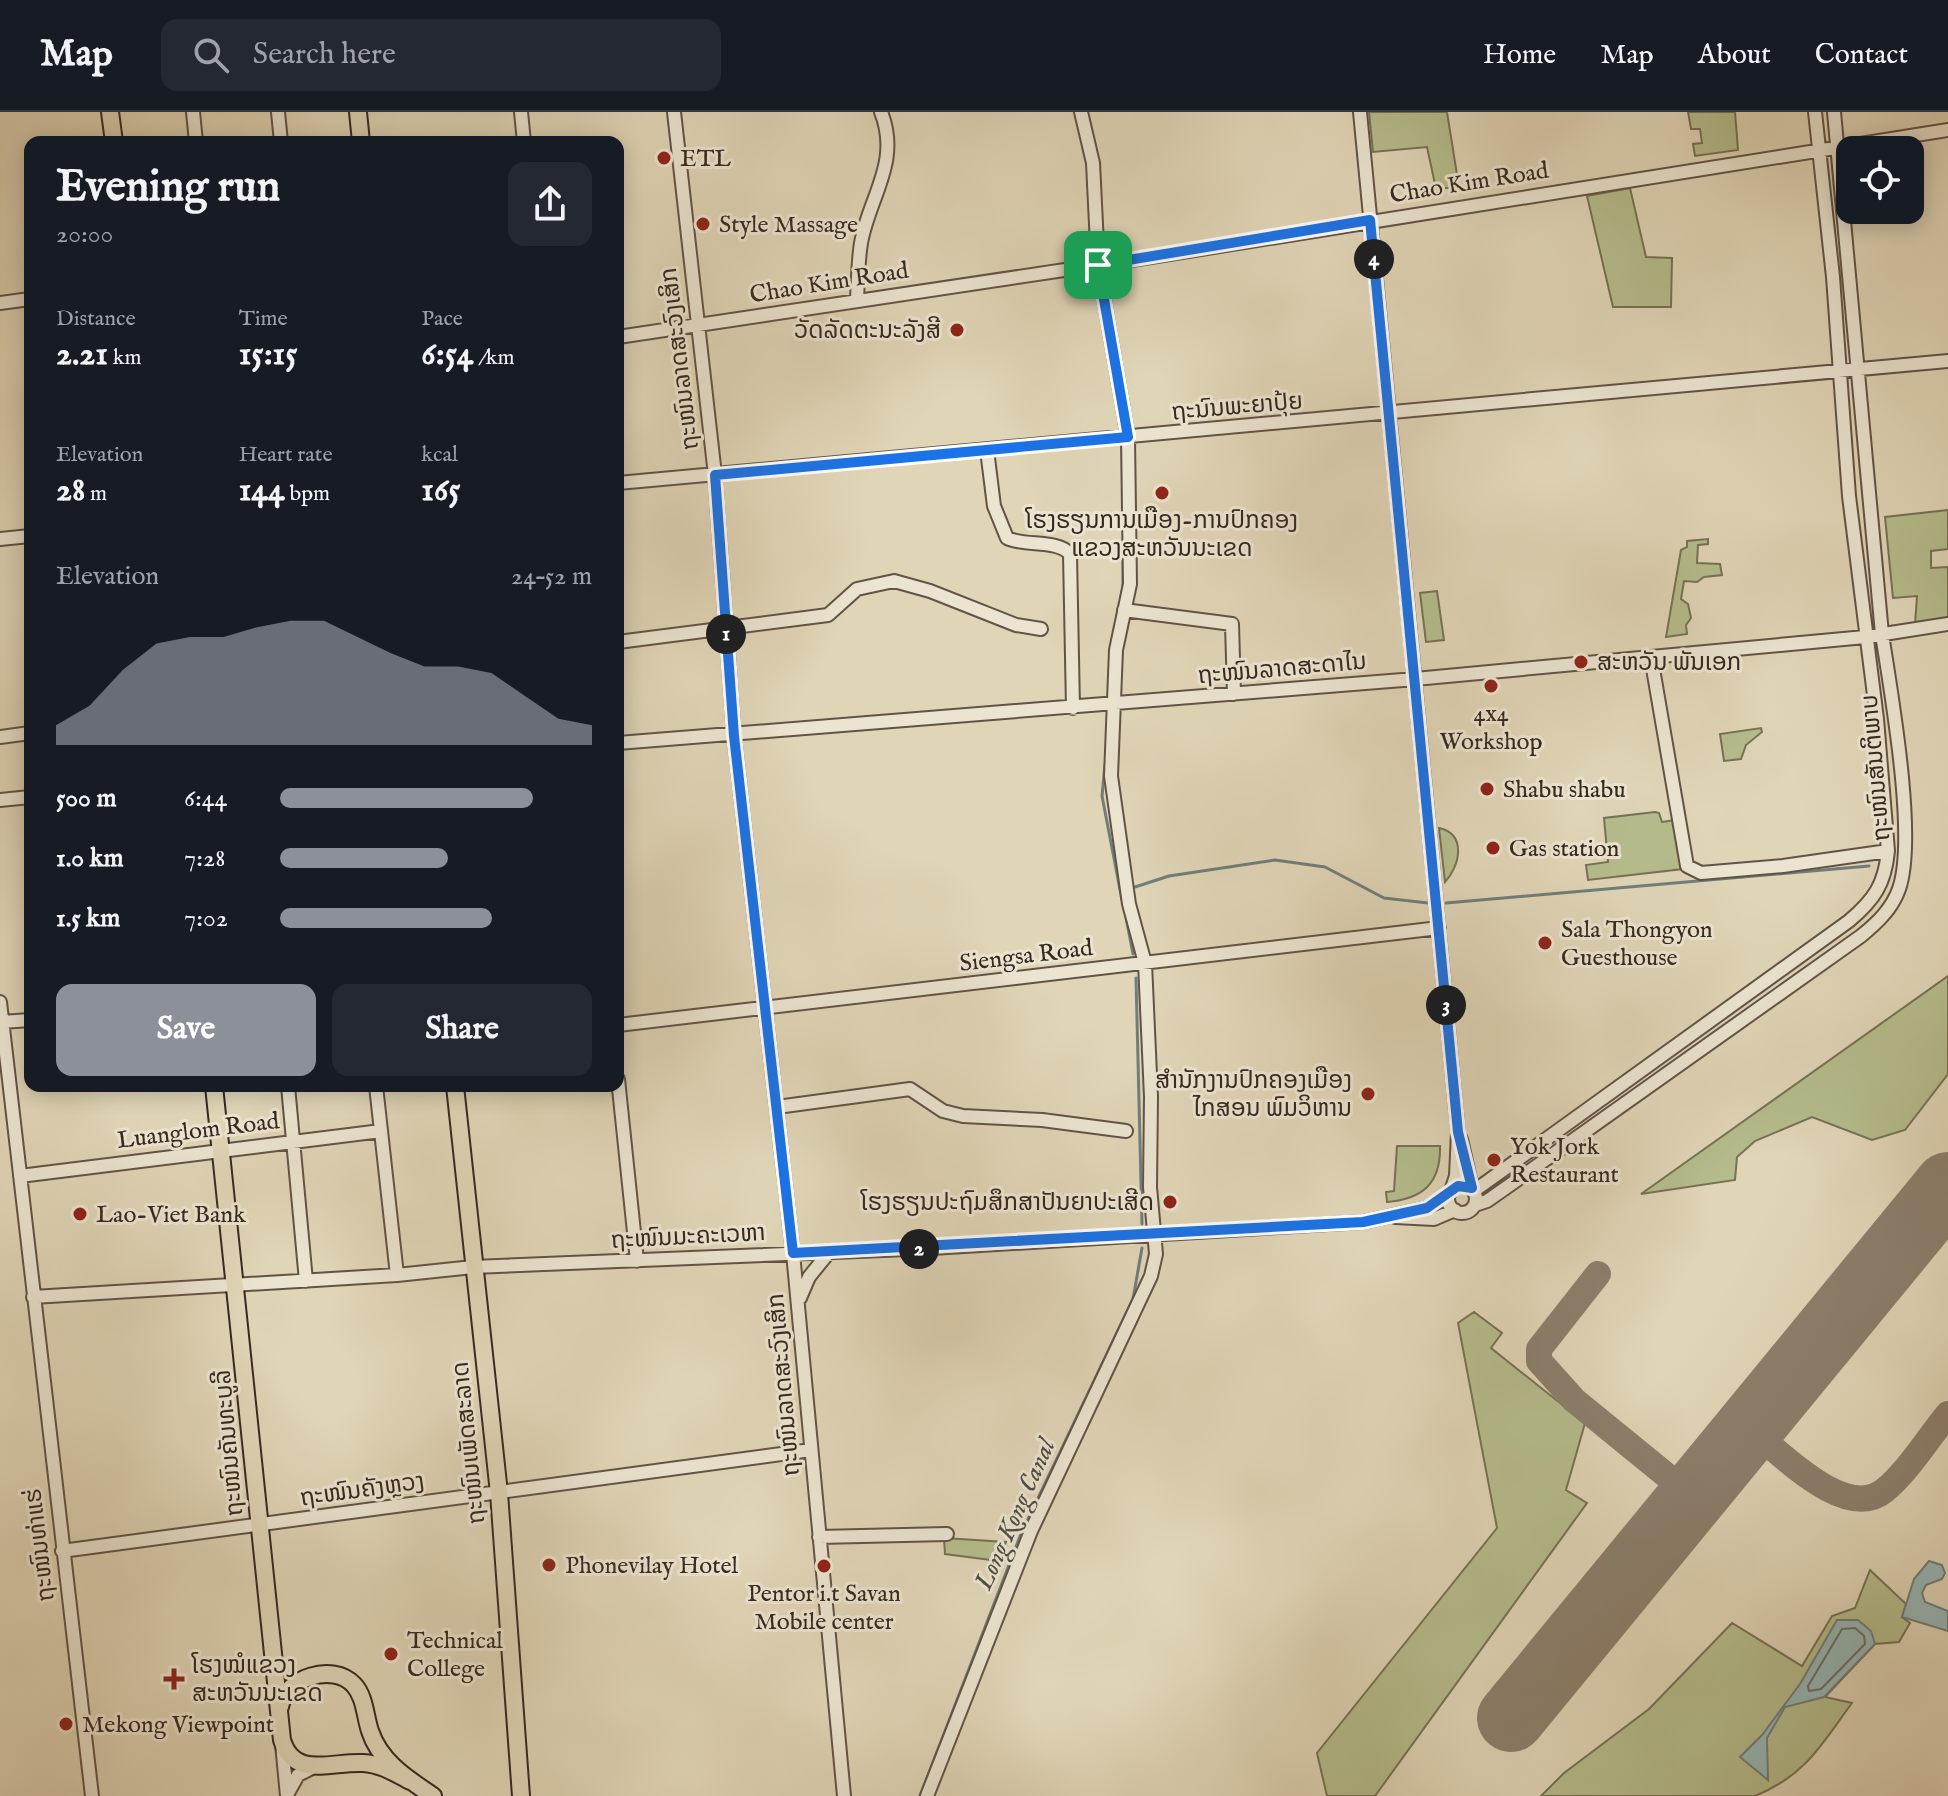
<!DOCTYPE html>
<html lang="en">
<head>
<meta charset="utf-8">
<style>
  :root { --surface:#171b24; --page:#242831; --text:#f1f3f6; --muted:#9ea1a6; --line:#363941; --accent:#8c9099 }
  body { margin:0; font-family:"IM FELL English","Noto Sans Lao",serif; background:var(--page); color:var(--text); height:100vh; display:flex; flex-direction:column; font-size:30px; white-space:nowrap }
  * { box-sizing:border-box; margin:0 }
  p { font-size:26px; color:var(--muted) }
  .icon { flex:none; width:44px; height:44px; fill:none; stroke:currentColor; stroke-width:2; stroke-linecap:round; stroke-linejoin:round }
  .map { position:relative; flex:1; overflow:hidden }
  .panel { position:absolute; left:24px; top:24px; width:600px; height:956px; display:flex; flex-direction:column; background:var(--surface); border-radius:16px; box-shadow:0 4px 20px #0003 }
  .panel>* { flex:none }
  .buttons { position:absolute; left:1836px; top:24px; display:grid; gap:16px }
  .buttons a { display:grid; place-items:center; width:88px; height:88px; border-radius:16px; background:var(--surface); box-shadow:0 4px 20px #0003; font-size:40px }
  .pin { position:absolute; display:grid; place-items:center; width:68px; height:68px; color:#fff; margin:-34px; border-radius:16px; box-shadow:0 4px 12px #0006 }
  .km { position:absolute; width:40px; height:40px; margin:-20px; border-radius:50%; background:#222; color:#fff; font-size:22px; line-height:40px; text-align:center }
  .round { display:grid; place-items:center; flex:none; width:84px; height:84px; border-radius:16px; background:var(--page) }
  .overview { display:flex; align-items:center; justify-content:space-between; height:136px; padding:0 32px }
  h1 { font-size:44px; font-weight:700; line-height:60px }
  .metrics { display:grid; grid-template-columns:repeat(3,1fr); gap:12px; height:136px; padding:8px 32px }
  .metrics div { display:grid; align-content:center }
  .metrics b { font-size:34px; font-weight:700 }
  .metrics small { font-size:22px; font-weight:400 }
  .metrics p { font-size:22px }
  .chart { height:224px; padding:16px 32px }
  .chart p { display:flex; justify-content:space-between }
  .chart svg { width:100%; height:144px; margin-top:8px; fill:var(--accent); opacity:.7 }
  .primary-button { display:flex; gap:16px; margin-top:auto; padding:16px 32px }
  .primary-button a { flex:1; height:92px; border-radius:16px; background:var(--accent); color:#fff; font-size:32px; font-weight:700; line-height:92px; text-align:center }
  .primary-button a+a { background:var(--page); color:var(--text) }
  ul { padding:0 32px; list-style:none; font-size:26px }
  li { display:grid; grid-template-columns:128px 96px 1fr; align-items:center; height:60px }
  li i { height:20px; border-radius:10px; background:var(--accent) }
  header { display:flex; align-items:center; gap:48px; box-sizing:border-box; height:112px; padding:0 40px; background:var(--surface); border-bottom:2px solid var(--line) }
  header strong { font-size:38px }
  nav { display:flex; gap:44px; margin-inline-start:auto; font-size:28px }
  .search { width:560px; height:72px; background:var(--page); display:flex; align-items:center; gap:20px; box-sizing:border-box; padding:0 28px; border-radius:16px; color:var(--muted); font-size:30px }
  .map>svg:first-child { display:block }
</style>
</head>
<body>
<header>
<strong>Map</strong>
<div class="search"><svg class="icon" aria-label="search" viewBox="0 0 24 24"><circle cx="10" cy="10" r="6"/><path d="M15 15l6 6"/></svg>Search here</div>
<nav><a>Home</a><a>Map</a><a>About</a><a>Contact</a></nav>
</header>
<div class="map">
<svg width="1948" height="1684" viewBox="0 0 1948 1684">
  <rect width="100%" height="100%" fill="#e0d5b7"/>
  <filter id="stains"><feTurbulence type="fractalNoise" baseFrequency=".0025" numOctaves="4"/><feColorMatrix values="0 0 0 0 .2 0 0 0 0 .09 0 0 0 0 .02 0 0 0 .5 -.17"/></filter>
  <radialGradient id="worn" r=".72"><stop offset=".6" stop-color="#630" stop-opacity="0"/><stop offset="1" stop-color="#630" stop-opacity=".3"/></radialGradient>
  <path fill="#b5bc8c" stroke="#767256" stroke-width="2" d="M1369,0H1447L1459,75L1436,77L1427,35L1373,40Z
    M1688,0H1735L1738,38L1695,44L1693,32L1702,31L1700,17H1691Z
    M1630,76L1646,145L1672,146L1671,195H1613L1587,84Z
    M1948,398V437L1931,439V456L1948,455V506L1915,513L1917,484L1893,486L1885,405Z
    M1708,427V432L1698,433L1697,451L1720,452L1722,463L1704,465L1697,470L1684,469L1681,487L1688,492L1691,506L1686,513L1687,522L1666,525L1681,438L1687,435V429Z
    M1437,479L1444,528L1426,530L1420,481Z
    M1761,616L1762,620L1746,633L1741,647L1724,649L1720,622Z
    M1655,700L1659,701L1662,710L1676,708L1683,757L1588,768L1586,753L1608,750L1604,706Z
    M1439,716C1467,722 1460,754 1445,770Z
    M1948,864V962L1905,1018L1872,1028L1812,1005L1755,1029L1737,1045L1735,1068L1641,1082Z
    M1397,1034H1440C1441,1071 1423,1087 1387,1090L1386,1080L1394,1079Z
    M1474,1200L1502,1221L1491,1236L1585,1311L1566,1378L1587,1391L1375,1684H1327L1317,1641L1497,1416L1458,1211Z
    M944,1426L1006,1430L998,1449L945,1442Z
    M1870,1458L1906,1492L1902,1505L1910,1511L1899,1530L1875,1532L1825,1585L1852,1591C1821,1633 1806,1663 1755,1684H1541L1564,1661L1649,1597L1732,1511L1802,1554L1832,1504L1855,1496Z"/>
  <path fill="#96b7b7" stroke="#707e7b" stroke-width="2" d="M1929,1449L1942,1453L1945,1461L1942,1467L1926,1473L1922,1481L1925,1490L1948,1499V1519L1902,1505L1914,1467Z
    M1837,1508H1858L1871,1519L1875,1532L1824,1585L1785,1595L1767,1626L1768,1668L1740,1645L1762,1623L1800,1572Z"/>
  <g fill="none" stroke-linecap="round" stroke-linejoin="round">
    <path stroke="#66706c" stroke-width="2" d="M1855,1516L1864,1524L1865,1532L1821,1577L1809,1579L1808,1574L1842,1517Z"/>
    <path stroke="#707e7b" stroke-width="3" d="M1110,548L1123,474V429
      M1105,653L1102,684L1122,788
      M1135,775L1169,764L1275,748L1325,755L1384,786L1428,791
      M1446,791L1869,754
      M1124,795L1133,842
      M1136,866L1142,1112
      M920,1684L1021,1422L1133,1187L1142,1136"/>
    <path stroke="#8c7f6c" stroke-width="26" d="M1598,1162L1539,1237V1249L1574,1288L1693,1385
      M1749,1316C1780,1340 1846,1411 1885,1378C1909,1358 1928,1326 1948,1302"/>
    <path stroke="#8c7f6c" stroke-width="68" d="M1511,1606L1948,1074"/>
    <g stroke="#615446" stroke-width="16">
      <path id="minor" d="M193,0L196,30
        M278,0L281,30
        M521,0L524,30
        M674,0L715,363L734,624L793,1141L844,1684
        M1360,0L1458,1020L1456,1064L1451,1079
        M857,187C858,169 858,149 861,131C869,85 901,50 881,0
        M0,191L30,187
        M618,225L1151,145L1948,18
        M987,338L994,394L1007,426C1025,435 1057,427 1070,442L1073,596
        M618,371L1948,249
        M0,427L30,424
        M1124,498L1232,512L1234,582
        M618,530L828,503L857,477L894,469L930,479L1016,513L1041,517
        M1651,545L1687,754L1701,761L1783,754L1888,739
        M0,625L30,621
        M618,631L1415,567L1865,525L1948,512
        M0,688L30,685
        M0,890L92,1684
        M2,910L30,908
        M618,913L1439,816
        M618,967L637,1149
        M288,974L306,1169
        M376,974L397,1163
        M777,995L910,977L943,999L963,1004L1042,1008L1126,1019
        M1461,1027L1472,1076
        M20,1064L381,1019
        M1448 1087a14 14 0 1 1 28 0a14 14 0 1 1-28 0Z
        M1474,1079L1849,809C1874,788 1885,772 1888,739L1877,607L1849,384L1833,165L1815,0
        M1475,1093L1487,1089L1507,1075L1861,824C1877,811 1892,797 1899,777C1917,725 1891,581 1882,522L1834,0
        M1395,1105L1434,1107L1455,1098
        M33,1185L397,1163L473,1155L932,1136L1363,1110L1427,1096L1449,1083
        M800,1186L809,1165L830,1139
        M819,1425L947,1422
        M62,1439L811,1338
        M282,1632L287,1684
        M288,1681L298,1663L316,1654
        M927,1684L1031,1419L1151,1164L1156,1142L1150,1075L1151,985L1145,851L1129,792L1111,664L1116,538L1130,472L1128,325L1098,153L1093,51L1081,0"/>
    </g>
    <g stroke="#372920" stroke-width="20">
      <path id="major" d="M110,0L114,30
        M358,0L361,30
        M214,974L282,1628C294,1668 333,1649 363,1651C381,1652 395,1661 410,1669
        M455,974L499,1381L521,1684
        M280,1595C285,1566 333,1550 354,1573C365,1585 365,1604 370,1619C380,1650 408,1667 433,1684"/>
    </g>
    <use href="#minor" stroke="#ebe4d0" stroke-width="12"/>
    <use href="#major" stroke="#e0d5b7" stroke-width="16"/>
  </g>
  <g fill="none" stroke-linecap="round" stroke-linejoin="round">
    <g stroke="#fff" stroke-width="16">
      <path id="route" d="M1370,108L1458,1020L1472,1076L1458,1074L1427,1096L1363,1110L793,1141L734,624L715,363L1128,325L1098,153Z"/>
    </g>
    <use href="#route" stroke="#1a73e8" stroke-width="10"/>
  </g>
  <g fill="#8f2418" stroke="#ebe4d0" stroke-width="3">
    <circle cx="664" cy="46" r="8"/>
    <circle cx="703" cy="112" r="8"/>
    <circle cx="957" cy="218" r="8"/>
    <circle cx="1162" cy="381" r="8"/>
    <circle cx="1581" cy="550" r="8"/>
    <circle cx="1491" cy="574" r="8"/>
    <circle cx="1487" cy="677" r="8"/>
    <circle cx="1493" cy="736" r="8"/>
    <circle cx="1545" cy="831" r="8"/>
    <circle cx="1368" cy="982" r="8"/>
    <circle cx="1494" cy="1048" r="8"/>
    <circle cx="1170" cy="1090" r="8"/>
    <circle cx="80" cy="1102" r="8"/>
    <circle cx="549" cy="1453" r="8"/>
    <circle cx="824" cy="1454" r="8"/>
    <circle cx="391" cy="1542" r="8"/>
    <path d="M170 1555h8v8h8v8h-8v8h-8v-8h-8v-8h8z"/>
    <circle cx="66" cy="1612" r="8"/>
  </g>
  <g text-anchor="middle" stroke-width="6" stroke-linejoin="round" paint-order="stroke">
    <g font-size="24" fill="#372920" stroke="#ebe4d0" text-anchor="start">
      <text x="680" y="54">ETL</text>
      <text x="719" y="120">Style Massage</text>
      <text x="941" y="226" text-anchor="end">ວັດລັດຕະນະລັງສີ</text>
      <text x="1162" y="416" text-anchor="middle">ໂຮງຮຽນການເມືອງ-ການປົກຄອງ<tspan x="1162" dy="28">ແຂວງສະຫວັນນະເຂດ</tspan></text>
      <text x="1597" y="558">ສະຫວັນ ພັນເອກ</text>
      <text x="1491" y="609" text-anchor="middle">4x4<tspan x="1491" dy="28">Workshop</tspan></text>
      <text x="1503" y="685">Shabu shabu</text>
      <text x="1509" y="744">Gas station</text>
      <text x="1561" y="825">Sala Thongyon<tspan x="1561" dy="28">Guesthouse</tspan></text>
      <text x="1352" y="976" text-anchor="end">ສຳນັກງານປົກຄອງເມືອງ<tspan x="1352" dy="28">ໄກສອນ ພົມວິຫານ</tspan></text>
      <text x="1510" y="1042">Yok Jork<tspan x="1510" dy="28">Restaurant</tspan></text>
      <text x="1154" y="1098" text-anchor="end">ໂຮງຮຽນປະຖົມສຶກສາປັນຍາປະເສີດ</text>
      <text x="96" y="1110">Lao-Viet Bank</text>
      <text x="565" y="1461">Phonevilay Hotel</text>
      <text x="824" y="1489" text-anchor="middle">Pentor i.t Savan<tspan x="824" dy="28">Mobile center</tspan></text>
      <text x="407" y="1536">Technical<tspan x="407" dy="28">College</tspan></text>
      <text x="192" y="1561">ໂຮງໝໍແຂວງ<tspan x="192" dy="28">ສະຫວັນນະເຂດ</tspan></text>
      <text x="82" y="1620">Mekong Viewpoint</text>
    </g>
    <g font-size="24" fill="#372920" stroke="#ebe4d0">
      <text transform="translate(1469 70) rotate(-9)" y="8">Chao Kim Road</text>
      <text transform="translate(829 170) rotate(-9)" y="8">Chao Kim Road</text>
      <text transform="translate(679 247) rotate(-97)" y="8">ຖະໜົນລາດສະວົງເສິກ</text>
      <text transform="translate(1237 294) rotate(-5)" y="8">ຖະນົນພະຍາປຸ້ຍ</text>
      <text transform="translate(1282 556) rotate(-5)" y="8">ຖະໜົນລາດສະດາໄນ</text>
      <text transform="translate(1875 656) rotate(-95)" y="8">ຖະໜົນສັນຕິພາບ</text>
      <text transform="translate(1026 843) rotate(-7)" y="8">Siengsa Road</text>
      <text transform="translate(198 1018) rotate(-7)" y="8">Luanglom Road</text>
      <text transform="translate(688 1124) rotate(-3)" y="8">ຖະໜົນມະຄະເວຫາ</text>
      <text transform="translate(783 1273) rotate(-95)" y="8">ຖະໜົນລາດສະວົງເສິກ</text>
      <text transform="translate(228 1331) rotate(-95)" y="8">ຖະໜົນຄັນທະບູລີ</text>
      <text transform="translate(468 1331) rotate(-96)" y="8">ຖະໜົນເພັດສະລາດ</text>
      <text transform="translate(362 1377) rotate(-8)" y="8">ຖະໜົນຄັງຫຼວງ</text>
      <text transform="translate(39 1433) rotate(-97)" y="8">ຖະໜົນທ່າແຮ່</text>
    </g>
    <g font-size="26" font-style="italic" fill="#4f4c46" stroke="#ebe4d0">
      <text transform="translate(1014 1402) rotate(-66)" y="9">Long Kong Canal</text>
    </g>
  </g>
  <rect width="100%" height="100%" filter="url(#stains)"/>
  <rect width="100%" height="100%" fill="url(#worn)"/>
</svg>
<div class="buttons">
<a><svg class="icon" aria-label="locate" viewBox="0 0 24 24"><circle cx="12" cy="12" r="6"/><path d="M12 2v4M12 18v4M2 12h4M18 12h4"/></svg></a>
</div>
<div class="pin" style="left:1098px;top:153px;background:#1e9e55"><svg class="icon" aria-label="arrive" viewBox="0 0 24 24"><path d="M6 21V4h12l-3 4 3 4H6"/></svg></div>
<b class="km" style="left:726px;top:522px">1</b>
<b class="km" style="left:919px;top:1137px">2</b>
<b class="km" style="left:1446px;top:893px">3</b>
<b class="km" style="left:1374px;top:147px">4</b>
<section class="panel">
<div class="overview"><div><h1>Evening run</h1><p>20:00</p></div><a class="round"><svg class="icon" aria-label="share" viewBox="0 0 24 24"><path d="M12 15V3M7 8l5-5 5 5M5 13v7h14v-7"/></svg></a></div>
<div class="metrics">
<div><p>Distance</p><b>2.21<small> km</small></b></div>
<div><p>Time</p><b>15:15</b></div>
<div><p>Pace</p><b>6:54<small> /km</small></b></div>
</div>
<div class="metrics">
<div><p>Elevation</p><b>28<small> m</small></b></div>
<div><p>Heart rate</p><b>144<small> bpm</small></b></div>
<div><p>kcal</p><b>165</b></div>
</div>
<div class="chart"><p><span>Elevation</span>24–52 m</p>
<svg viewBox="0 0 160 44" preserveAspectRatio="none"><path d="M0 44V38L10 32L20 21L30 13L40 11L50 11L60 8L70 6L80 6L90 11L100 16L110 20L120 20L130 22L140 29L150 36L160 38V44z"/></svg>
</div>
<ul>
<li><b>500 m</b>6:44<i style="width:81%"></i></li>
<li><b>1.0 km</b>7:28<i style="width:54%"></i></li>
<li><b>1.5 km</b>7:02<i style="width:68%"></i></li>
</ul>
<div class="primary-button"><a>Save</a><a>Share</a></div>
</section>
</div>
</body>
</html>
